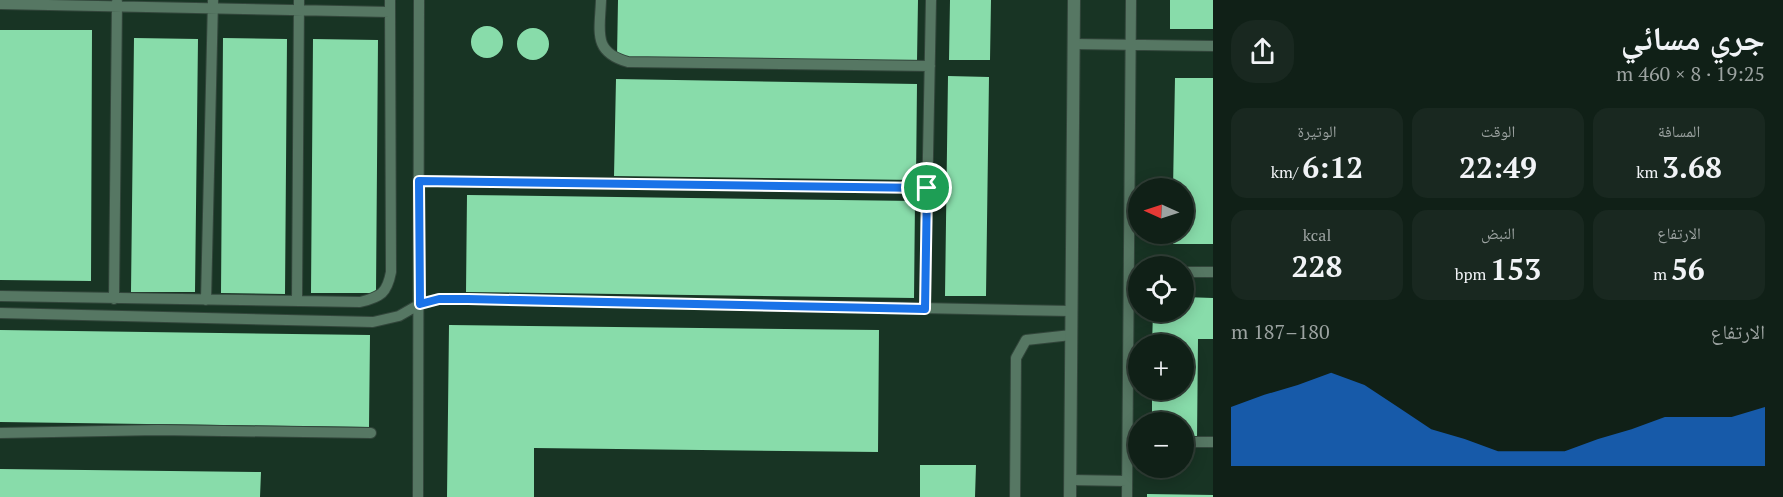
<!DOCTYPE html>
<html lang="ar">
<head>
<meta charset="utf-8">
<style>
  :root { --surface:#102017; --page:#192820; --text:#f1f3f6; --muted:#9ca3a1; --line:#303e36; --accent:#1a73e8 }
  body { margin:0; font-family:"PT Serif","Noto Naskh Arabic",serif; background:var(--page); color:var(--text); direction:rtl; height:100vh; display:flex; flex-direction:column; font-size:22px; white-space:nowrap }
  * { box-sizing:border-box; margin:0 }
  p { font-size:20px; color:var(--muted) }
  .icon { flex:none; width:33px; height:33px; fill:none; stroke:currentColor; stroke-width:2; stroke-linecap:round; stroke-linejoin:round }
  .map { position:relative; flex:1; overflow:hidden; direction:ltr }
  .sheet { display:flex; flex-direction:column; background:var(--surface); width:570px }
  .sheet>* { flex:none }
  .needle { width:39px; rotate:273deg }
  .controls { position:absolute; left:1128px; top:178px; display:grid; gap:12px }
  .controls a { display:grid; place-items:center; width:66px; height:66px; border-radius:50%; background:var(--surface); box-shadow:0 3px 15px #0003,0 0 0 2px var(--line); font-size:30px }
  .pin { position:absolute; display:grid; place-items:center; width:51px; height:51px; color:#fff; margin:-26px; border:3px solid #fff; border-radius:50%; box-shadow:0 2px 6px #0007 }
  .round { display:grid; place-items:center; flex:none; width:63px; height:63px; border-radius:24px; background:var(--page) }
  .head { display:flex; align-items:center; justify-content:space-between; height:102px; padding:0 18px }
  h1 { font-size:33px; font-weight:800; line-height:45px }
  .stats { display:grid; grid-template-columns:repeat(3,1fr); gap:9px; height:102px; padding:6px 18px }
  .stats div { display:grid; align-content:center; border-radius:15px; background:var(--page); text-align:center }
  .stats b { font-size:30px; font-weight:800 }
  .stats small { font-size:16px; font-weight:400 }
  .stats p { font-size:16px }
  .chart { height:168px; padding:12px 18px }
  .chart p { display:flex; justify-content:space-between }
  .chart svg { width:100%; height:108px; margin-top:6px; fill:var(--accent); opacity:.7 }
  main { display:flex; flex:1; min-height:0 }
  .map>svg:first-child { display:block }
</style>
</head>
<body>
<main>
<section class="sheet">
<div class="head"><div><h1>جري مسائي</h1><p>19:25 · 8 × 460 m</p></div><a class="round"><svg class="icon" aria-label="share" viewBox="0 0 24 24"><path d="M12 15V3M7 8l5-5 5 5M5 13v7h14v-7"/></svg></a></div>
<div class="stats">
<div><p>المسافة</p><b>3.68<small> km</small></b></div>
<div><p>الوقت</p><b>22:49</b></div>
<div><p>الوتيرة</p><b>6:12<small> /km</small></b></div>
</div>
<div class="stats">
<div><p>الارتفاع</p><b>56<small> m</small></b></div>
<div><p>النبض</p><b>153<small> bpm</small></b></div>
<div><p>kcal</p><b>228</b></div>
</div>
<div class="chart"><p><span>الارتفاع</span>180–187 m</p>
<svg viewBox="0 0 160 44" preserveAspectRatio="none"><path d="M0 44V20L10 15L20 11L30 6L40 11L50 20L60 29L70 33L80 38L90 38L100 38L110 33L120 29L130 24L140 24L150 24L160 20V44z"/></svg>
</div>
</section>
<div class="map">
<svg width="1213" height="497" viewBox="0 0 1213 497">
  <rect width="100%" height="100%" fill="#162b1f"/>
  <path fill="#183424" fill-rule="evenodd" d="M0,0H1213V497H0ZM1138,189H1184V234H1138ZM1138,267H1184V312H1138ZM1138,345H1184V390H1138ZM1138,423H1184V468H1138Z"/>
  <path fill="#88dcaa" d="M618,0H918L917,61L617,57Z
    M950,0H991L990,60H949Z
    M1170,0H1213V29H1170Z
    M471 42a16 16 0 1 1 32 0a16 16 0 1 1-32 0Z
    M517 44a16 16 0 1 1 32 0a16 16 0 1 1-32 0Z
    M0,30H92L91,281L0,280Z
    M134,38L198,39L195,292H131Z
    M223,38L287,39L285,294L221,293Z
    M313,39L378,40L376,293H311Z
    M948,76L989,77L986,296H945Z
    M1175,78H1213V244H1173V234H1184V189H1173Z
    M616,79L917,84L916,180L614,176Z
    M467,195L915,201L914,298L466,292Z
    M1184,297L1213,298V339H1198L1197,440L1184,439V423H1152V390H1184V345H1152L1153,312H1184Z
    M449,325L879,330L878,452L534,448V497H447Z
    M0,330L370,335L369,427L0,422Z
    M920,465H976L975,497H920Z
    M0,469L261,472L260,497H0Z
    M1147,494L1213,495V497H1147Z"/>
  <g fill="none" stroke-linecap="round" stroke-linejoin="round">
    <g stroke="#32463b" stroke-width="12">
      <path id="lane" d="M601,0C600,31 592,52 628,62L930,66
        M0,4L390,12
        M1074,44L1213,46
        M419,181L927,188
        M1184,272H1213
        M0,296L360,302C381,297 387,293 391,272L390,0
        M114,299L117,2
        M206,300L213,0
        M297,301L299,0
        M925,309L931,0
        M0,313L373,322L399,316L420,304L439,299H468L1071,311
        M0,433L158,430L371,433
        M1184,442H1213
        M1071,480L1127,481
        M418,497L419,0
        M1015,497L1016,358L1026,340L1071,335
        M1127,497L1131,0"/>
    </g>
    <g stroke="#32463b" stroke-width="14">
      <path id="street" d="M1070,497L1074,0"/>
    </g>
    <use href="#lane" stroke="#567763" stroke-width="10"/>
    <use href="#street" stroke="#567763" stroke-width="12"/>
  </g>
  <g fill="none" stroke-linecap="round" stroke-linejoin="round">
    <g stroke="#fff" stroke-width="12">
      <path id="route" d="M419,181L927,188L925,309L468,299H439L420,304Z"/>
    </g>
    <use href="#route" stroke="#1a73e8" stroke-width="8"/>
  </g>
</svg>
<div class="controls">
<a><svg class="needle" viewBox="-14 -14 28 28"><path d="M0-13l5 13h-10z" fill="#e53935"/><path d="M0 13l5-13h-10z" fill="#9ca3a1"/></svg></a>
<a><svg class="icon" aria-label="locate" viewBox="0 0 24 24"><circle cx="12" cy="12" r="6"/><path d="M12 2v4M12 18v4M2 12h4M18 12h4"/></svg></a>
<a>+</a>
<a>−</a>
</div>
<div class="pin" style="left:927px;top:188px;background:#1e9e55"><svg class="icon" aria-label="arrive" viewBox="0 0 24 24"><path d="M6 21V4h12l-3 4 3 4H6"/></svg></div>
</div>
</main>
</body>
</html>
